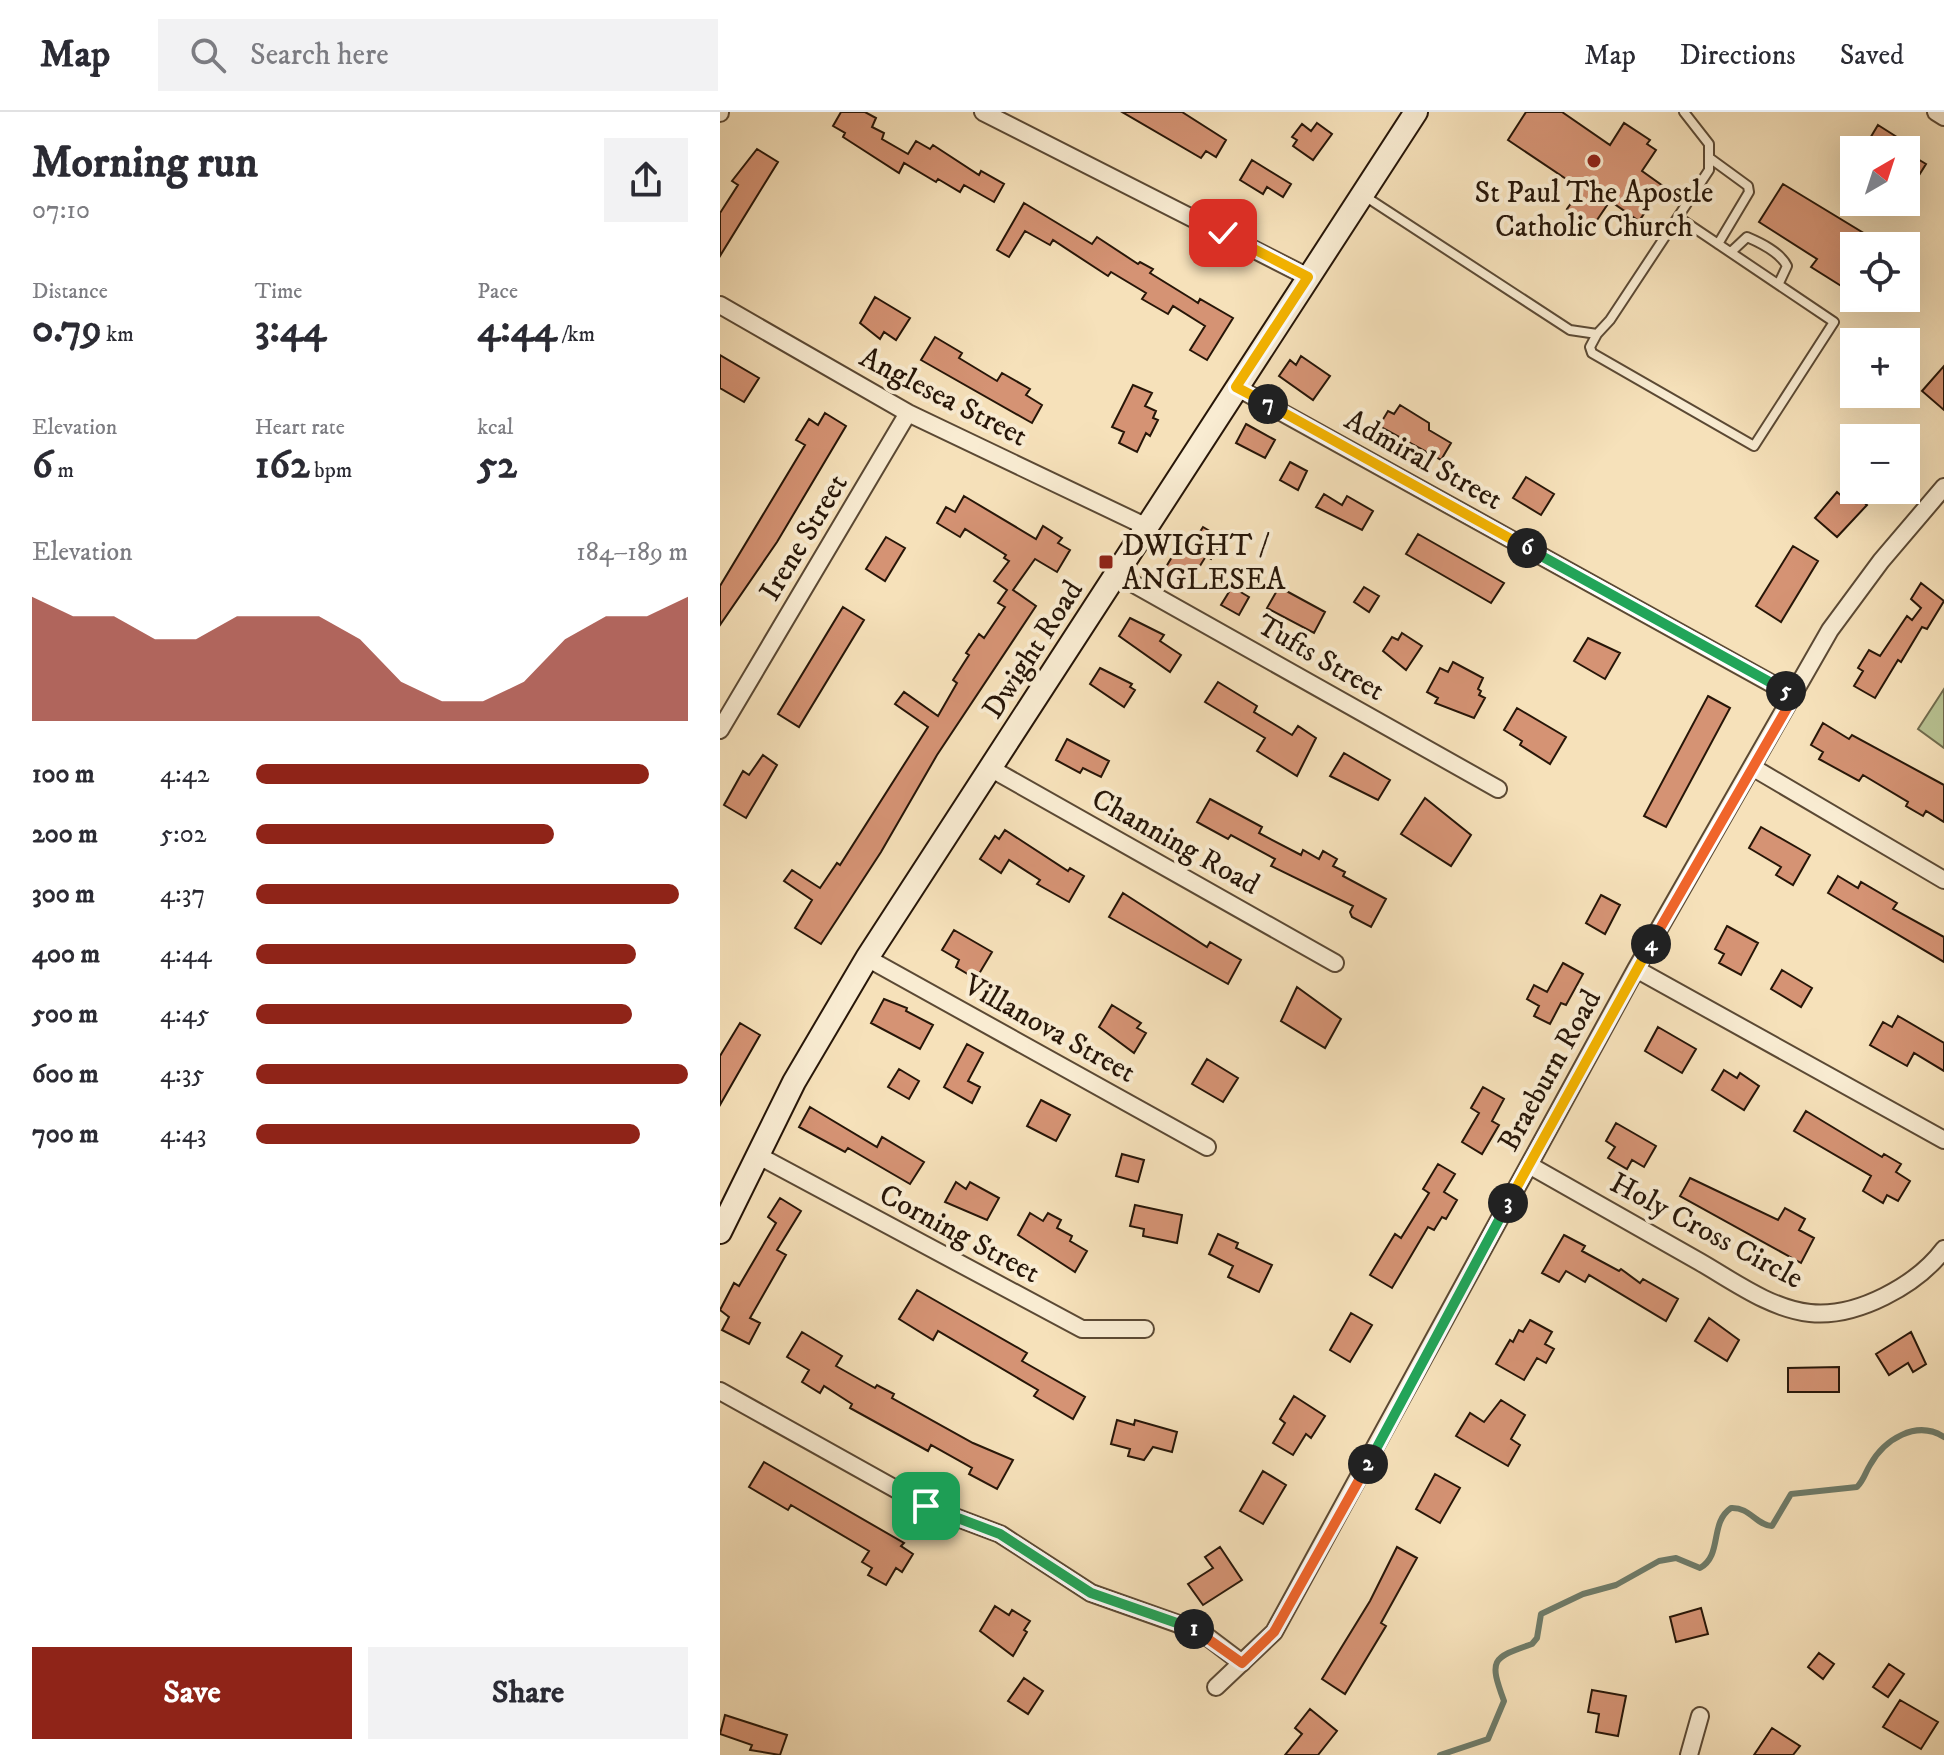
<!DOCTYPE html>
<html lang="en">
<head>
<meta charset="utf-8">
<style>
  :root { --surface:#fff; --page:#f2f2f3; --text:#2b2b33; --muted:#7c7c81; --line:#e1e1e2; --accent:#8f2418 }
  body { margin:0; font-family:"IM FELL DW Pica",serif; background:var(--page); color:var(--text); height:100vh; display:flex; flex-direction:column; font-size:30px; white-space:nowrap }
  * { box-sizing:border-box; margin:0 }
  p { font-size:26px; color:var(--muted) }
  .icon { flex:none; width:44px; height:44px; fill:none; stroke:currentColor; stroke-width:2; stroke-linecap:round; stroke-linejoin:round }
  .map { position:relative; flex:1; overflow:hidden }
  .details { display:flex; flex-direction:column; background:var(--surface); width:720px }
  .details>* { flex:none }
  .needle { width:52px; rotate:39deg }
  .buttons { position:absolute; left:1120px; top:24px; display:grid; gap:16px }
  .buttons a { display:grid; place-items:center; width:80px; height:80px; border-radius:0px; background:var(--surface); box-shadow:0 8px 32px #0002; font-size:40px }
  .pin { position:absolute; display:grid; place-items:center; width:68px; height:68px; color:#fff; margin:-34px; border-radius:16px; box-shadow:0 4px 12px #0006 }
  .km { position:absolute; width:40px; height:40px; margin:-20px; border-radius:50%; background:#222; color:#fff; font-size:22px; line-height:40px; text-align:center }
  .round { display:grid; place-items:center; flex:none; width:84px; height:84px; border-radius:0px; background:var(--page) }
  .head { display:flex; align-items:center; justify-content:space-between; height:136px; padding:0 32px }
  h1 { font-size:44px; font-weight:700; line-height:60px }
  .stats { display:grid; grid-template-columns:repeat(3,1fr); gap:12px; height:136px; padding:8px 32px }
  .stats div { display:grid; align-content:center }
  .stats b { font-size:40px; font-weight:700 }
  .stats small { font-size:22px; font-weight:400 }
  .stats p { font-size:22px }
  .chart { height:224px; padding:16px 32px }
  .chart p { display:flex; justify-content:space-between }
  .chart svg { width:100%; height:144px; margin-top:8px; fill:var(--accent); opacity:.7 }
  .button { display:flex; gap:16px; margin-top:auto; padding:16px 32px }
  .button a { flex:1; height:92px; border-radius:0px; background:var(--accent); color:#fff; font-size:32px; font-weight:700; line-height:92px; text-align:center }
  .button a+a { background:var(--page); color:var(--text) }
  ul { padding:0 32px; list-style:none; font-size:26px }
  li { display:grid; grid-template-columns:128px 96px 1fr; align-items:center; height:60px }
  li i { height:20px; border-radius:10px; background:var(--accent) }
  header { display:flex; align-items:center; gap:48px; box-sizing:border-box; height:112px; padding:0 40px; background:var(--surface); border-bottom:2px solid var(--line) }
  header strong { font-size:38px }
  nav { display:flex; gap:44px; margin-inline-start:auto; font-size:28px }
  .search { width:560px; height:72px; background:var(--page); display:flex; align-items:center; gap:20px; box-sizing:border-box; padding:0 28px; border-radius:0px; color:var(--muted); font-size:30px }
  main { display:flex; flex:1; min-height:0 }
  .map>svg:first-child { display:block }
</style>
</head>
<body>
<header>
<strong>Map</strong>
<div class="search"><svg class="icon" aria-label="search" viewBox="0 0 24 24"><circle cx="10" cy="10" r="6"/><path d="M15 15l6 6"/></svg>Search here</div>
<nav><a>Map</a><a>Directions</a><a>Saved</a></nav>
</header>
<main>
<section class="details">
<div class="head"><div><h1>Morning run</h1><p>07:10</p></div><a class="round"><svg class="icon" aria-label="share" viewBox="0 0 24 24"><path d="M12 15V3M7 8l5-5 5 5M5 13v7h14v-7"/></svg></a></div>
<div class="stats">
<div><p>Distance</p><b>0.79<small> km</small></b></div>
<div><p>Time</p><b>3:44</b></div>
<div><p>Pace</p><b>4:44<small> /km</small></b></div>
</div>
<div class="stats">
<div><p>Elevation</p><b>6<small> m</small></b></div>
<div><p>Heart rate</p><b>162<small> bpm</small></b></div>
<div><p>kcal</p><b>52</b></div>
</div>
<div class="chart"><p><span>Elevation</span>184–189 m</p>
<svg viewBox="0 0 160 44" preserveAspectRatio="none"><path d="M0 44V6L10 12L20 12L30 19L40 19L50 12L60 12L70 12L80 19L90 32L100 38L110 38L120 32L130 19L140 12L150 12L160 6V44z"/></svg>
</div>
<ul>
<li><b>100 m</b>4:42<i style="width:91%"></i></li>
<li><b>200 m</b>5:02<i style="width:69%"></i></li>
<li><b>300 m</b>4:37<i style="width:98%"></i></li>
<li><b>400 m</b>4:44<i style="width:88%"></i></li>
<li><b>500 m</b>4:45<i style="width:87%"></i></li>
<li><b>600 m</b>4:35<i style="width:100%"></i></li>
<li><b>700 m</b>4:43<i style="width:89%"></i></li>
</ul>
<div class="button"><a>Save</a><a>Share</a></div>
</section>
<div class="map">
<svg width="1224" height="1643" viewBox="0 0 1224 1643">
  <rect width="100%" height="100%" fill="#f6e1ba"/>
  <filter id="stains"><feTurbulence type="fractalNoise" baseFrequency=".0025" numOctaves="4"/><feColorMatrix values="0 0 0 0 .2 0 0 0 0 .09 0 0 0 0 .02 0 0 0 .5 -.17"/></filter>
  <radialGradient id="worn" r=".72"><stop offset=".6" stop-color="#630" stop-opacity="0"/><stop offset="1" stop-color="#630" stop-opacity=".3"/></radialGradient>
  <path fill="#b8c393" stroke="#706c4e" stroke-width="2" d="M1224,577V636L1198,617Z"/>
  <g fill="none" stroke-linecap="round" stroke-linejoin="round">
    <path stroke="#6e7b69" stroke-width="6" d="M720,1643L768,1627L784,1589C769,1548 771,1546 812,1532L817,1526L821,1502L863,1482L896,1473L939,1449L956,1446L980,1456C1003,1443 989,1411 1011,1396C1030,1395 1036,1413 1052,1414L1071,1382L1137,1375C1144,1368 1145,1361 1150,1353C1164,1328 1196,1307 1224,1325"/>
  </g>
  <path fill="#d59374" stroke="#271608" stroke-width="2" d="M121,0H145L156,6L152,15L164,21L162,27L188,42L196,29L210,37L213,33L259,63L261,59L284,72L274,90L244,73L240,80L218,67L216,70L184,51L179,61L123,25L125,21L113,14Z
    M402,0H462L506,28L496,45L486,39L481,46Z
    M806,0H842L890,33L904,11L930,28L927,32L936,38L922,59L943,74L919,109L890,89L873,114L847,97L861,77L788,28Z
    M597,11L612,22L593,48L573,34L577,28L572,25L582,12L591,19Z
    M1158,13L1180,27L1173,38H1143Z
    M37,37L58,50L0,144V101L18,73L12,69Z
    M1186,40L1206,52L1186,84Z
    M532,48L571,72L563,85L547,75L543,82L520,68Z
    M1063,72L1165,134H1134V182L1091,155L1097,147L1039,110Z
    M304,91L372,132L377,125L418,152L420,150L433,157L430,161L472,187L478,191L480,187L513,206L487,248L470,238L485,214L453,194L448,202L422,187L426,181L391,160L388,164L333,128L330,133L305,119L289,145L277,138Z
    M155,185L190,206L176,228L164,220L160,227L140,211Z
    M215,225L242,241L239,246L277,269L282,261L310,277L306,283L322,293L312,311L201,248Z
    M0,243L39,266L24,290L0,276Z
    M581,244L610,264L593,288L559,264L570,248L576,253Z
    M1224,254V298L1202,279Z
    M413,273L432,281L425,294L436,299L433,306L438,308L430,324L426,321L417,340L399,331L404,320L392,315Z
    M680,293L709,311V318L731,331L721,348L659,314L668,299L674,302Z
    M105,301L126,314L57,430L0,513V474L85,333L76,328L89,307L98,313Z
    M526,312L555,328L545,346L516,331Z
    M570,350L587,359L578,378L560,368Z
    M806,365L834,382L821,403L793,386Z
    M1117,380L1125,387L1132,380L1147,393L1117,425L1095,406Z
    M604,382L622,393L627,384L653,399L642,418L596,395Z
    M244,384L316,427L323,414L342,426L338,431L350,438L337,460L315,447L293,478L316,494L217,643L161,740L101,832L75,816L92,788L64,769L72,758L100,776L117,751L120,753L208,615L175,592L184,580L218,604L237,571L233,568L249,543L246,541L259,522L264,526L285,495L278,491L287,478L274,469L289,449L284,446L286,443L245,417L240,425L217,411L226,395L235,400Z
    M483,415L503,427L491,447L486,444L470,470L446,455L462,428L471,434Z
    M698,422L784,471L771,491L686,442Z
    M166,425L185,436L165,469L146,457Z
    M1073,434L1098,449L1061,510L1036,494Z
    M1201,471L1224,489L1207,517L1202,515L1181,550L1178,548L1155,586L1134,574L1143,559L1138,556L1149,538L1160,544L1187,504L1192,508L1201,496L1191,487Z
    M512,475L529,485L519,503L501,493Z
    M559,475L605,500L594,521L547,496Z
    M644,475L659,484L649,500L634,490Z
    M123,495L144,508L79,615L58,602Z
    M410,506L444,523L440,529L461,543L450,560L399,524Z
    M682,521L702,534L686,558L663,539L672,525L678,528Z
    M868,526L900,541L885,567L854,549Z
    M733,550L763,566L758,577L761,579L759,583L765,586L754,606L715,591L718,586L707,580L720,556L728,560Z
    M380,556L412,572L410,575L415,578L404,595L370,572Z
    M498,570L537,594L534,600L572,623L578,614L596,626L577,664L537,639L545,626L485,590Z
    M988,584L1010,596L946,715L924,704Z
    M797,596L846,625L830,652L800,633L802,629L784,618Z
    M1103,611L1129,627L1132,623L1224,673V710L1206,699L1203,704L1186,694L1188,690L1143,663L1139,669L1099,647L1103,640L1091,633Z
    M347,627L389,649L381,665L363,656L360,661L336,648Z
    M624,641L670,668L658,688L610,664Z
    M43,643L57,653L26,706L4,693L23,659L29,663Z
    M705,686L751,723L731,754L681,722Z
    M490,687L542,715L539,721L581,743L583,738L599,747L603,739L617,747L613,754L625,760L623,764L666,787L651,815L632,805L630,800L633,794L551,754L555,747L511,723L508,727L477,710Z
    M1041,715L1090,743L1073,773L1056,763L1061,755L1029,736Z
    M285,718L348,759L350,756L364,764L349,790L317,772L320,768L289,748L281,761L260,747L275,724L279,727Z
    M1118,764L1138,776L1141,770L1177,791L1173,797L1224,825V850L1108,781Z
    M403,781L487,835L490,830L521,848L508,872L389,805Z
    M881,783L900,793L885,822L866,811Z
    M1007,814L1038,831L1021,863L999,851L1004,842L995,837Z
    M234,818L272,840L256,867L236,855L239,848L222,838Z
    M843,851L863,862L846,893L841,891L830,912L814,904L819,894L807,887L814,873L827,880Z
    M1062,858L1092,876L1081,895L1051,877Z
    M577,875L621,907L605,936L561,909Z
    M164,887L187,896L186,899L213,913L200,937L151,911Z
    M392,893L421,911L417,916L426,921L414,941L379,915Z
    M1178,904L1224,931V959L1194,941L1187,954L1150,933L1163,910L1172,915Z
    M20,911L40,923L0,993V944Z
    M938,915L976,937L962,961L925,939Z
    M247,932L263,941L248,969L260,975L252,991L224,975Z
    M487,947L518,966L503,990L472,972Z
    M179,957L199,969L189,987L168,975Z
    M1004,958L1017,966L1020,961L1039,974L1024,998L992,978Z
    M763,975L784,987L772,1009L779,1013L762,1042L742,1030L759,1001L751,996Z
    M321,988L350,1003L336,1029L307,1014Z
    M90,995L157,1035L162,1025L204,1050L190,1072L128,1036L125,1040L79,1015Z
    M1086,999L1162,1045L1164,1042L1181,1052L1176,1060L1190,1069L1178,1089L1167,1083L1163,1091L1143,1079L1151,1064L1074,1019Z
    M896,1011L936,1034L924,1055L912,1048L907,1057L888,1046L895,1035L886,1029Z
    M402,1042L424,1048L418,1070L396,1064Z
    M718,1052L735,1062L724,1080L737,1088L726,1107L722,1105L714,1118L708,1115L672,1176L650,1163L675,1122L681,1126L709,1081L703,1077Z
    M970,1066L1058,1108L1065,1096L1085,1107L1079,1118L1094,1126L1081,1151L960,1084Z
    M236,1070L246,1077L250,1070L279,1086L267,1108L225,1090Z
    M60,1086L81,1099L57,1138L66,1143L30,1206L40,1211L29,1232L2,1218L9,1205L0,1198L14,1171L19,1174L56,1111L48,1105Z
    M415,1093L462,1103L457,1131L423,1124L424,1117L410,1114Z
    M310,1101L323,1109L328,1101L341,1108L337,1116L352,1124L350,1129L367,1139L355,1160L298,1123Z
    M498,1122L518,1131L516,1136L552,1153L539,1180L508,1165L513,1154L489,1142Z
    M844,1123L865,1134L862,1139L899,1159L901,1157L920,1171L923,1167L958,1187L946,1209L869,1163L865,1170L846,1159L839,1170L822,1161Z
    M197,1178L307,1241L302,1249L365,1285L353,1307L314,1284L318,1278L218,1219L213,1228L179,1207Z
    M631,1201L652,1213L630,1250L610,1238Z
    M989,1206L1019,1228L1007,1249L975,1229Z
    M810,1208L832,1220L825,1232L834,1237L826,1251L817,1246L804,1268L776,1252L790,1228L793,1230L799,1218L803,1220Z
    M82,1220L122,1244L116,1254L155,1276L157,1273L174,1282L172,1286L253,1331L293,1348L277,1377L249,1362L252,1356L211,1333L208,1339L130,1296L132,1292L104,1274L100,1281L82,1270L89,1258L67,1245Z
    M1191,1220L1206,1252L1193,1260L1188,1251L1169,1263L1156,1242Z
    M1119,1255V1280H1068V1256Z
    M574,1284L605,1304L591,1326L586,1322L573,1343L553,1331L565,1311L560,1307Z
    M781,1288L805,1303L791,1327L800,1333L788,1354L736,1324L750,1301L764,1310Z
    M397,1308L414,1313L415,1308L457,1320L452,1340L433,1335L424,1348L408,1344L410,1337L391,1332Z
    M44,1350L184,1431L181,1434L193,1442L182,1460L176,1456L166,1473L148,1463L152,1456L142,1450L149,1439L71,1393L68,1398L29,1375Z
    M543,1359L566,1373L543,1412L520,1399Z
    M715,1362L740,1376L720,1411L696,1397Z
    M500,1435L522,1468L483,1493L468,1472L493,1456L485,1445Z
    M677,1435L697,1446L661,1511L666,1514L625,1582L602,1567L650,1489Z
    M275,1494L289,1503L292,1498L310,1509L304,1518L307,1520L293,1544L260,1519Z
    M981,1496L988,1522L956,1530L950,1505Z
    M1099,1541L1114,1552L1103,1567L1088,1555Z
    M1169,1552L1184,1562L1168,1585L1153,1575Z
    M304,1566L323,1579L308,1602L288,1589Z
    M872,1578L906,1584L898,1624L876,1620L879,1602L868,1600Z
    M1180,1588L1218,1610L1201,1637L1163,1615Z
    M590,1597L617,1619L598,1643H565L582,1622L575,1616Z
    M5,1603L67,1623L60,1643L30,1638L32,1633L0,1622Z
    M1052,1616L1080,1634L1073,1643H1034Z"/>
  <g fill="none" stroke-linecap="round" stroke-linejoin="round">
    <g stroke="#5b4934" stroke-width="12">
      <path id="lane" d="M991,47L1028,74L1029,80L998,132
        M643,83L850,218L877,222L890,208L989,58V32L964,0
        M1011,140L1027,125C1041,131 1060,140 1067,154L1059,171
        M877,222L870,235L872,241L1034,334L1114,210L958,105"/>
    </g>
    <g stroke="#5b4934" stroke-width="20">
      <path id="street" d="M263,0L588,165
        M1216,0L1224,5
        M0,1V0
        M0,193L188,301L427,415
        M516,275L1074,584
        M396,462L778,677
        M0,618L188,301
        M1032,655L1224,768
        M270,656L615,851
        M147,846L487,1035
        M916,857L1224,1028
        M37,1043L362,1217H425
        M809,1053C866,1085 923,1118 980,1150C1013,1169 1051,1197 1090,1201C1137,1206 1197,1173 1224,1137
        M0,1279L206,1394L280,1422L371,1481L481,1520L522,1551
        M496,1575L554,1520L916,857L1110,518L1161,449L1224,375
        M969,1643L980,1604"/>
    </g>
    <g stroke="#271608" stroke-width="26">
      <path id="secondary" d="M0,1120L74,970L147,846L696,0"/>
    </g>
    <use href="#lane" stroke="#f9ecd2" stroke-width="8"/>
    <use href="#street" stroke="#f9ecd2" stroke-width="16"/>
    <use href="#secondary" stroke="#f9ecd2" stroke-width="22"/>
  </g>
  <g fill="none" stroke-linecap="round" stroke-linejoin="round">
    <g stroke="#fff" stroke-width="16">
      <path id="split-1" d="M206,1394L280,1422L371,1481L474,1517"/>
    </g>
    <g stroke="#fff" stroke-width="16">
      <path id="split-2" d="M474,1517L522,1551L554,1520L648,1352"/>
    </g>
    <g stroke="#fff" stroke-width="16">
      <path id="split-3" d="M648,1352L788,1091"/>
    </g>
    <g stroke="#fff" stroke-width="16">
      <path id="split-4" d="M788,1091L931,832"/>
    </g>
    <g stroke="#fff" stroke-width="16">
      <path id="split-5" d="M931,832L1074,584L1066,579"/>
    </g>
    <g stroke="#fff" stroke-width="16">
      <path id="split-6" d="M807,436L1066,579"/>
    </g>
    <g stroke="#fff" stroke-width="16">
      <path id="split-7" d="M548,292L807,436"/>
    </g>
    <g stroke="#fff" stroke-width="16">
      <path id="split-8" d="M503,121L588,165L516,275L548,292"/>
    </g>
    <use href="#split-1" stroke="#22a559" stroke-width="10"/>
    <use href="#split-2" stroke="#f0652b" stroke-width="10"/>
    <use href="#split-3" stroke="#22a559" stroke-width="10"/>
    <use href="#split-4" stroke="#f5b400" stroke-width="10"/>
    <use href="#split-5" stroke="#f0652b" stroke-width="10"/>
    <use href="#split-6" stroke="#22a559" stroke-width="10"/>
    <use href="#split-7" stroke="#f5b400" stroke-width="10"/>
    <use href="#split-8" stroke="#f5b400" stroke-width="10"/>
  </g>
  <g fill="#8f2418" stroke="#f9ecd2" stroke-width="3">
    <circle cx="874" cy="49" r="8"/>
    <rect x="378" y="442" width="16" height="16" rx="4"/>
  </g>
  <g text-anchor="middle" stroke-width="8" stroke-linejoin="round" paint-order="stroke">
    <g font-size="30" fill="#271608" stroke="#f9ecd2">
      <text x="874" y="90">St Paul The Apostle<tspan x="874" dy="34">Catholic Church</tspan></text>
      <text x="402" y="443" text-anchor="start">DWIGHT /<tspan x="402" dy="34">ANGLESEA</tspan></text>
    </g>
    <g font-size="30" fill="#271608" stroke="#f9ecd2">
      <text transform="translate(224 284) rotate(27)" y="10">Anglesea Street</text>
      <text transform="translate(704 347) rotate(29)" y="10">Admiral Street</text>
      <text transform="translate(83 425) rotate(-59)" y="10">Irene Street</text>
      <text transform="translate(312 537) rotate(-57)" y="10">Dwight Road</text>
      <text transform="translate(601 545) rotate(30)" y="10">Tufts Street</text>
      <text transform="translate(456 729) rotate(29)" y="10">Channing Road</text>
      <text transform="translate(330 916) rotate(29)" y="10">Villanova Street</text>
      <text transform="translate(829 958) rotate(-61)" y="10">Braeburn Road</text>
      <text transform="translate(987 1118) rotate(28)" y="10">Holy Cross Circle</text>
      <text transform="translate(240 1121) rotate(28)" y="10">Corning Street</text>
    </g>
  </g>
  <rect width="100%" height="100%" filter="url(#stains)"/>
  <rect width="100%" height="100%" fill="url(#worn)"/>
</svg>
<div class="buttons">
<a><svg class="needle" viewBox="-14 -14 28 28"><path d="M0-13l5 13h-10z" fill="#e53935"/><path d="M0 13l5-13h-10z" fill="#7c7c81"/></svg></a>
<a><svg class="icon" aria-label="locate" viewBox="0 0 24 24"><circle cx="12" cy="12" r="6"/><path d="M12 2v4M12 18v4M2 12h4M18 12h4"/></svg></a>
<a>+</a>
<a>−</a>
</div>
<div class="pin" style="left:206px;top:1394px;background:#1e9e55"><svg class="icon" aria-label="arrive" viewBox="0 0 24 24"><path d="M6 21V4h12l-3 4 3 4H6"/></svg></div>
<div class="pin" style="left:503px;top:121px;background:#d93025"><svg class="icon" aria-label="check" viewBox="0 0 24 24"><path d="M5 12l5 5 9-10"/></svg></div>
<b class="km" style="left:474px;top:1517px">1</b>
<b class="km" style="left:648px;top:1352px">2</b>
<b class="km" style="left:788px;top:1091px">3</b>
<b class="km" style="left:931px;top:832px">4</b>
<b class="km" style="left:1066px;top:579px">5</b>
<b class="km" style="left:807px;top:436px">6</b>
<b class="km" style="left:548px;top:292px">7</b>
</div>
</main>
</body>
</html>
